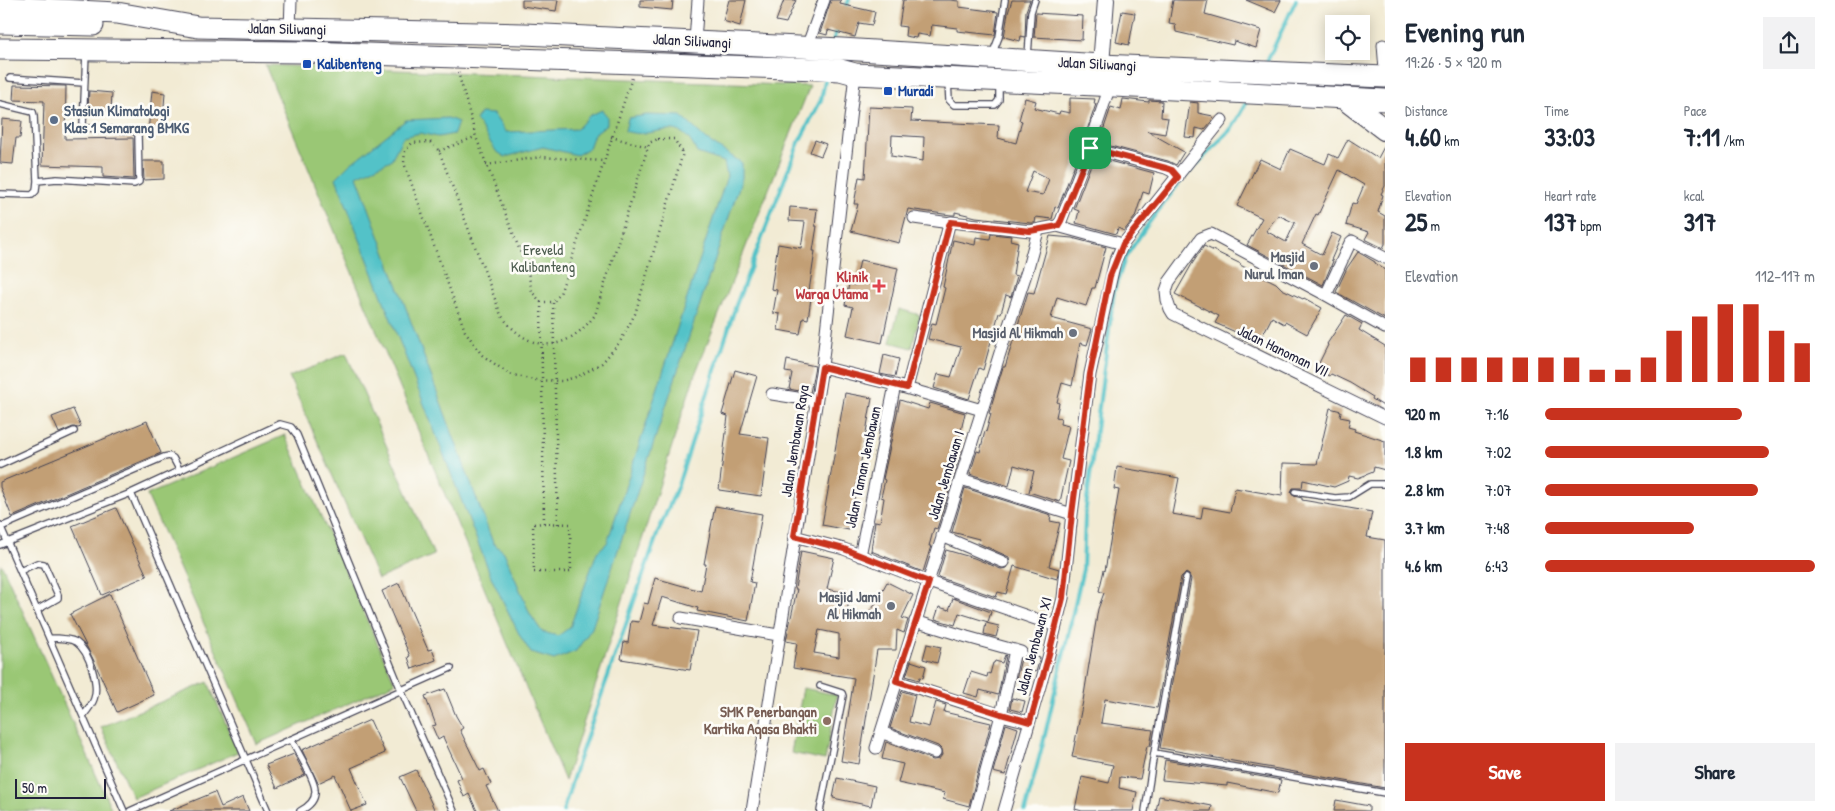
<!DOCTYPE html>
<html lang="en">
<head>
<meta charset="utf-8">
<style>
  :root { --surface:#fff; --page:#f2f2f3; --text:#1f2937; --muted:#747a83; --accent:#c8321e }
  body { margin:0; font-family:"Patrick Hand",sans-serif; background:var(--page); color:var(--text); height:100vh; display:flex; flex-direction:column; font-size:19px; white-space:nowrap }
  * { box-sizing:border-box; margin:0 }
  p { font-size:16px; color:var(--muted) }
  .icon { flex:none; width:28px; height:28px; fill:none; stroke:currentColor; stroke-width:2; stroke-linecap:round; stroke-linejoin:round }
  .map { position:relative; flex:1; overflow:hidden }
  .side { display:flex; flex-direction:column; background:var(--surface); width:450px }
  .side>* { flex:none }
  .fabs { position:absolute; left:1325px; top:15px; display:grid; gap:10px }
  .fabs a { display:grid; place-items:center; width:45px; height:45px; border-radius:0px; background:var(--surface); box-shadow:0 2px 12px #0003; font-size:25px }
  .scale { position:absolute; left:15px; bottom:12px; width:91px; box-sizing:border-box; padding-left:5px; border:2px solid #22223b; border-top:0; font-size:14px; line-height:18px; white-space:nowrap; color:#22223b; -webkit-text-stroke:4px #fdfcf7; paint-order:stroke }
  .pin { position:absolute; display:grid; place-items:center; width:42px; height:42px; color:#fff; margin:-21px; border-radius:10px; box-shadow:0 2px 8px #0006 }
  .round { display:grid; place-items:center; flex:none; width:52px; height:52px; border-radius:0px; background:var(--page) }
  .overview { display:flex; align-items:center; justify-content:space-between; height:85px; padding:0 20px }
  h1 { font-size:28px; font-weight:700; line-height:38px }
  .stats { display:grid; grid-template-columns:repeat(3,1fr); gap:8px; height:85px; padding:5px 20px }
  .stats div { display:grid; align-content:center }
  .stats b { font-size:25px; font-weight:700 }
  .stats small { font-size:14px; font-weight:400 }
  .stats p { font-size:14px }
  .chart { height:140px; padding:10px 20px }
  .chart p { display:flex; justify-content:space-between }
  .chart svg { width:100%; height:90px; margin-top:5px; stroke:var(--accent); stroke-width:6 }
  .action { display:flex; gap:10px; margin-top:auto; padding:10px 20px }
  .action a { flex:1; height:58px; border-radius:0px; background:var(--accent); color:#fff; font-size:20px; font-weight:700; line-height:58px; text-align:center }
  .action a+a { background:var(--page); color:var(--text) }
  ul { padding:0 20px; list-style:none; font-size:16px }
  li { display:grid; grid-template-columns:80px 60px 1fr; align-items:center; height:38px }
  li i { height:12px; border-radius:6px; background:var(--accent) }
  main { display:flex; flex:1; min-height:0 }
  .map>svg:first-child { display:block }
</style>
</head>
<body>
<main>
<div class="map">
<svg width="1385" height="811" viewBox="0 0 1385 811">
  <rect width="100%" height="100%" fill="#fdfcf7"/>
  <filter id="ink" filterUnits="userSpaceOnUse"><feTurbulence type="fractalNoise" baseFrequency=".02" numOctaves="2"/><feDisplacementMap in="SourceGraphic" scale="10" xChannelSelector="R" yChannelSelector="G"/><feConvolveMatrix kernelMatrix="1 2 1 2 8 2 1 2 1" color-interpolation-filters="sRGB"/></filter>
  <filter id="wash" filterUnits="userSpaceOnUse"><feTurbulence type="fractalNoise" baseFrequency=".0096" numOctaves="4" result="noise"/><feDisplacementMap in="SourceGraphic" scale="20" xChannelSelector="R" yChannelSelector="G"/><feGaussianBlur stdDeviation="1.12" result="paint"/><feColorMatrix in="noise" values="0 0 0 0 0 0 0 0 0 0 0 0 0 0 0 0 0 1.4 0 .05"/><feComposite in="paint" operator="in"/></filter>
  <g filter="url(#wash)">
    <rect width="100%" height="100%" fill="#f2ebd4"/>
    <path fill="#9ac775" stroke="#5e7458" d="M265,65L810,86L694,377L565,781Z
      M899,309L920,315L912,348L890,342Z
      M346,353L434,555L378,579L289,377Z
      M285,435L395,683L257,744L147,495Z
      M2,565L111,808L105,811H0V566Z
      M208,682L238,752L133,798L101,727Z
      M803,688L837,695L825,760L791,753Z"/>
    <path fill="#53c2c8" stroke="#3a7282" d="M602,110L607,116V124L594,134L589,148L577,155L543,147L505,157L496,151L476,120L480,113L493,114L506,132L577,129L589,116Z
      M647,115L681,116L707,140L742,163V178L592,628L576,651L554,660L531,653L520,636L492,579L336,178L349,165L406,120L448,118L458,122L454,134L438,137L420,133L403,137L391,160L357,176L493,543L504,552L530,614L542,632L558,636L570,627L597,552L607,543L727,176L724,162L697,153C678,110 656,142 625,131L628,118Z"/>
    <g fill="none" stroke-linecap="round" stroke-linejoin="round">
      <path stroke="#53c2c8" stroke-width="4" d="M845,9L849,0
        M833,42L837,27
        M1265,66L1296,0
        M563,811L577,765L657,535L678,485L736,305L799,142L821,100L826,76
        M1025,811L1044,739L1083,569L1085,515L1114,291L1125,258L1148,224L1183,178L1232,128L1247,101"/>
    </g>
    <g id="blocks">
      <path fill="#c29f75" fill-rule="evenodd" d="M522,0H558L556,11L522,6Z
        M640,0H673L672,10L640,7Z
        M729,0H746L740,26L723,21Z
        M784,0H796L786,23L776,21Z
        M831,0H841L840,4L875,12L872,25L859,23L855,37L828,30L827,35L820,33Z
        M903,0H950L959,1V7L998,12L995,35L957,31V28L932,25L930,36L917,34L916,38L905,36L906,27L899,26Z
        M1012,0H1030L1026,11L1025,37L1021,36L1020,41L1004,37L1008,13Z
        M1173,0H1208L1205,14L1261,30L1256,48L1234,41L1233,45L1176,32L1175,24L1169,23Z
        M1246,0H1281L1275,12Z
        M1122,11L1135,13L1129,45L1116,42Z
        M1036,13L1083,16L1082,40L1034,37Z
        M14,85L66,86L65,139L133,138L134,179L103,177V167L42,165L44,101L13,100Z
        M89,91L112,93L111,111L88,110Z
        M152,91L165,93L162,133L148,132Z
        M1025,98L1036,101L1034,108L1059,114L1060,111L1070,113V98L1095,99L1094,104H1096L1082,145L1058,208L1055,207L1052,219L1036,217L1035,223H1030L976,217L955,212V215H951L908,209L899,243L851,231L858,204H854L859,177L865,178L869,107L912,109L911,121L999,125L998,138L1016,143L1022,121L1019,120ZM892,135L924,137L923,161L891,156ZM1033,171L1049,179L1043,195L1025,192Z
        M1123,99L1149,102V100L1162,101L1161,117L1168,118L1165,134L1147,131L1184,152L1176,165L1168,161L1099,143L1111,107L1121,110Z
        M1190,102L1198,103V113L1213,116L1212,121L1204,130L1196,128L1195,138L1185,137Z
        M2,119L22,121L20,138H16L13,164L0,163Z
        M1348,139L1378,158L1385,145V186L1381,194L1383,195L1378,212L1385,216V244L1383,248L1365,239L1369,232L1346,225L1352,203L1356,204L1364,185L1339,170L1318,215L1316,214L1302,244L1322,255L1332,233L1341,237L1331,260L1333,261L1323,285L1247,245L1262,218L1237,206L1260,159L1281,169L1290,149L1325,164L1329,154L1338,158ZM1278,215L1295,223L1286,242L1266,231Z
        M815,140L826,144L821,156L810,152Z
        M1094,157L1154,173L1149,194L1143,192L1135,217L1124,231L1118,228L1116,234L1076,223L1079,211L1074,209Z
        M143,161H164V179L144,180Z
        M790,207L817,209L815,226H817L813,251H815L808,298H811L808,319L803,318L800,334L778,330L780,314L773,313L777,290L771,289L778,244L801,248L805,222L789,221Z
        M991,234L1011,236L1010,240L1018,242L1013,275L1017,276L1011,297L1006,295L1001,313H999L983,370L979,368L969,399L934,388L938,374L951,377L961,347L928,339L932,323L936,324L945,288L943,287L953,240L975,245L976,237L990,239Z
        M1050,236L1072,238L1106,247L1095,288H1092L1086,306L1057,297L1051,318L1092,329L1087,345L1080,343L1072,386L1062,383L1057,402L1059,403L1056,417L1061,418L1060,424L1069,426L1061,459L1069,461L1060,502L1029,492L1034,471L1014,465L1009,486L970,474L977,451L980,452L985,431L986,432L991,414L989,413L1003,367H1005L1028,292L1034,293Z
        M1204,246L1241,264L1240,265L1276,283L1282,289L1303,299L1304,298L1322,308L1307,334L1285,322L1284,324L1272,317L1257,346L1238,337L1240,334L1215,323L1219,316L1175,294L1192,264Z
        M1358,252L1375,262V263L1385,270V319L1336,292L1347,268Z
        M860,260L898,268L882,343L847,335L853,307L845,305L849,284L855,285Z
        M1346,315L1362,324L1359,330L1385,346V407L1372,399L1373,397L1350,383L1331,374L1330,376L1316,369L1328,345L1327,344Z
        M884,355L899,359L895,377L880,374Z
        M787,360L815,366L810,393L789,389L792,373L785,372Z
        M735,370L757,376L740,434L769,438L761,496L719,490L728,416L722,414Z
        M845,393L872,398L849,530L822,525Z
        M900,400L928,409L930,403L965,413L957,448L962,449L937,529L934,528L929,546H931L923,572L871,551L875,521L880,522L884,498L881,497L885,480L883,479Z
        M1330,408L1341,411L1340,417L1350,419L1348,427L1355,429L1354,431L1385,441V470L1374,467L1373,472L1358,478L1349,476L1348,481L1334,487L1303,480L1302,488H1293L1291,493L1294,496L1302,498V500L1372,512L1367,537L1385,540V788L1160,748L1191,579L1189,575L1186,573L1181,577L1157,708L1105,699L1101,723L1153,730L1150,746H1147L1140,779L1120,777L1119,788L1137,792L1133,811H1082L1075,809L1082,777L1109,783L1113,765L1072,757L1083,701L1098,609L1104,593L1099,591L1104,570L1105,571L1119,490L1114,489L1117,467L1179,478L1172,514L1201,519L1203,507L1230,512L1235,488L1282,496L1283,463L1317,464Z
        M73,409L81,427L78,428L73,427L59,433L52,417Z
        M147,421L161,453L12,517L0,487V482Z
        M965,488L1051,515L1050,521L1060,523L1049,566L1059,569L1057,579L1014,566L1006,594L998,592L996,597L938,577L946,550L974,558L1001,569L1007,568L1010,564L1009,557L978,543L979,539L952,532Z
        M715,506L762,514L750,582L755,583L748,621L697,611L698,608L662,597L653,625L697,631L690,670L621,659L624,642L628,643L631,621L639,622L644,603L648,604L655,578L701,591L706,564H704Z
        M116,508L147,576L102,595L72,526Z
        M801,551L834,558L827,589L851,594L847,610L869,615L887,582L913,595L902,618L908,620L904,633L897,630L896,650H877L859,764L841,761L854,678L793,668L797,643L786,641L797,589H795ZM819,630L839,634V657L814,653Z
        M399,583L428,650L432,649L436,660L412,669L408,657L410,656L382,591Z
        M110,594L154,695L117,712L93,659L70,614Z
        M953,598L991,612L988,622L959,613L955,625L935,619L939,607L949,610Z
        M986,623L999,626L996,637L984,634Z
        M927,644L941,647L937,663L923,659Z
        M1005,655L1006,656L998,695L980,690L978,697L964,693L971,672L987,677L988,673L990,674L993,663H994L995,661L1002,663Z
        M1028,655L1040,658L1036,672L1030,671L1027,682L1016,679L1021,659L1026,658Z
        M911,661L926,666L923,678L920,677L919,680L906,676Z
        M445,689L456,716L463,728L460,730L480,771L484,769L491,784L486,786L498,811H477L469,794L464,797L457,780L462,778L443,737L438,740L432,726L436,725L425,696Z
        M902,691L915,695L909,722L929,727L936,702L946,705L944,712L991,723L969,806L943,799L945,793L898,783L903,764L882,759L886,742L933,760L939,759L942,755L941,749L938,746L890,728Z
        M1012,698L1025,701L1022,712L1010,709Z
        M370,720L385,753L351,768L367,805L351,811L335,775L318,783L302,750Z
        M1006,724L1018,728L1005,775L993,772Z
        M294,754L305,775L277,788L266,765Z
        M1165,760L1281,780L1278,793L1227,783V786L1162,780Z
        M416,770L435,811H416L400,777Z
        M837,778L875,786L871,806L833,798Z
        M215,792L221,807L243,797L249,811H169Z
        M1159,796L1212,806L1211,811H1156Z
        M1336,800L1369,806V811H1334Z"/>
    </g>
  </g>
  <g filter="url(#ink)">
    <use href="#blocks" fill-opacity="0" stroke="#414052" stroke-width="1"/>
    <g fill="none" stroke-linecap="round" stroke-linejoin="round">
      <g stroke="#414052" stroke-width="8">
        <path id="lane" d="M992,55L999,37L1005,0
          M1028,56L1031,12L1035,0
          M10,78L84,83
          M948,81L949,100L954,105H995L999,100V85
          M0,104L33,112L34,116L37,181
          M0,194L32,195L36,191L37,181L57,179L134,184L139,182L138,134L134,131L86,128L83,125L86,53
          M0,465L74,431
          M1295,492L1335,498L1349,497L1370,484H1385
          M131,493L268,811
          M0,525L124,811
          M1,527L164,457L169,456L173,458L180,471
          M0,545L131,493L280,424L291,427L297,435L401,690L454,811
          M20,571L37,563L44,564L58,595V598L37,610
          M49,638C58,638 69,638 76,642C90,652 99,685 94,699C92,705 87,711 83,716
          M820,686L842,693L843,696L820,811
          M291,739C297,751 314,777 315,790C316,800 308,807 300,811
          M1154,753L1186,578
          M130,811L451,668
          M1145,811L1154,753L1385,793"/>
      </g>
      <g stroke="#414052" stroke-width="13">
        <path id="street" d="M290,29L291,0
          M695,41L698,0
          M1383,45L1385,70
          M807,47L824,0
          M1089,148L1166,168L1172,171L1178,177
          M914,218L950,223
          M1057,226L1061,221L1089,148L1110,86
          M1326,295L1350,243L1352,241L1385,258
          M1385,328L1326,295L1211,234L1201,238L1169,282L1166,291L1167,300L1170,309L1173,314L1385,418
          M822,367L895,385L982,410
          M907,388L949,225L951,222L1030,231L1057,226L1123,244
          M772,394L816,401
          M961,479L1072,514
          M794,536L844,549L929,582L1056,626
          M942,536L1003,562
          M860,556L895,385
          M681,618L778,635
          M915,621L967,637L1021,652
          M896,681L1001,715L1029,722
          M881,732L935,753
          M876,748L1005,337L1027,271L1038,231
          M752,811L822,367L855,74
          M975,811L1001,715L1015,650
          M1004,811L1048,658L1063,598L1072,514L1090,374L1115,261L1123,244L1222,120"/>
      </g>
      <g stroke="#414052" stroke-width="18">
        <path id="secondary" d="M1101,65L1106,0"/>
      </g>
      <g stroke="#414052" stroke-width="23">
        <path id="highway" d="M0,7L117,13L198,27L524,34L842,49L1101,65L1385,77
          M0,23L93,25
          M0,49L307,52L818,69L840,70L855,74L1095,85L1385,100
          M1343,98L1385,130"/>
      </g>
      <path stroke="#414052" stroke-width="2.5" stroke-dasharray="1 4" stroke-linecap="butt" d="M458,72L476,137L528,272L532,292L541,302H553L560,294L632,78
        M611,137L648,147
        M658,139H674L683,153L635,314L620,342L602,363L579,376L562,381L534,380L509,374L482,355L465,331L404,163L405,151L412,143L430,142L439,151L501,315C530,355 566,353 595,315L648,147L649,143Z
        M439,151L475,137
        M486,165L541,157L603,161
        M541,302L544,523
        M553,303L558,524
        M544,523L570,524L571,572H534L533,524Z"/>
      <use href="#lane" stroke="#fff" stroke-width="5.5"/>
      <use href="#street" stroke="#fff" stroke-width="11"/>
      <use href="#secondary" stroke="#fff" stroke-width="16"/>
      <use href="#highway" stroke="#fff" stroke-width="21"/>
    </g>
  </g>
  <g fill="none" stroke-linecap="round" stroke-linejoin="round" filter="url(#ink)">
    <g stroke="#fff" stroke-width="10">
      <path id="route" d="M1090,148L1166,168L1172,170L1178,177L1123,244L1110,276L1090,374L1072,514L1063,598L1048,658L1030,722L1001,714L896,681L929,582L844,549L794,536L822,367L907,388L949,225L951,222L1030,231L1058,226L1061,221Z"/>
    </g>
    <use href="#route" stroke="#c8321e" stroke-width="6"/>
  </g>
  <g fill="#1a4fb4" stroke="#fdfcf7" stroke-width="2">
    <rect x="302" y="59" width="10" height="10" rx="2.5"/>
    <rect x="883" y="86" width="10" height="10" rx="2.5"/>
  </g>
  <circle fill="#5c6f8a" stroke="#fdfcf7" stroke-width="2" cx="54" cy="120" r="5"/>
  <g fill="#6b7280" stroke="#fdfcf7" stroke-width="2">
    <circle cx="1314" cy="266" r="5"/>
    <circle cx="1073" cy="333" r="5"/>
    <circle cx="891" cy="606" r="5"/>
  </g>
  <path fill="#e0444e" stroke="#fdfcf7" stroke-width="2" d="M876.5 278.5h5v5h5v5h-5v5h-5v-5h-5v-5h5z"/>
  <circle fill="#8d6e63" stroke="#fdfcf7" stroke-width="2" cx="827" cy="721" r="5"/>
  <g text-anchor="middle" stroke-width="5" stroke-linejoin="round" paint-order="stroke">
    <g font-size="15" fill="#22223b" stroke="#fdfcf7">
      <text transform="translate(287 29) rotate(1)" y="5">Jalan Siliwangi</text>
      <text transform="translate(692 41) rotate(3)" y="5">Jalan Siliwangi</text>
      <text transform="translate(1097 64) rotate(3)" y="5">Jalan Siliwangi</text>
      <text transform="translate(1283 351) rotate(26)" y="5">Jalan Hanoman VII</text>
      <text transform="translate(795 441) rotate(-81)" y="5">Jalan Jembawan Raya</text>
      <text transform="translate(863 467) rotate(-78)" y="5">Jalan Taman Jembawan</text>
      <text transform="translate(946 475) rotate(-73)" y="5">Jalan Jembawan I</text>
      <text transform="translate(1034 646) rotate(-75)" y="5">Jalan Jembawan XI</text>
    </g>
    <g font-size="15" font-weight="bold" fill="#164399" stroke="#fdfcf7" text-anchor="start">
      <text x="317" y="69">Kalibenteng</text>
      <text x="898" y="96">Muradi</text>
    </g>
    <g font-size="15" font-weight="bold" fill="#4e5e75" stroke="#fdfcf7" text-anchor="start">
      <text x="64" y="116">Stasiun Klimatologi<tspan x="64" dy="17">Klas 1 Semarang BMKG</tspan></text>
    </g>
    <g font-size="15" fill="#4c5c4f" stroke="#fdfcf7">
      <text x="543" y="255">Ereveld<tspan x="543" dy="17">Kalibanteng</tspan></text>
    </g>
    <g font-size="15" font-weight="bold" fill="#5b616d" stroke="#fdfcf7" text-anchor="end">
      <text x="1304" y="262">Masjid<tspan x="1304" dy="17">Nurul Iman</tspan></text>
      <text x="1063" y="338">Masjid Al Hikmah</text>
      <text x="881" y="602">Masjid Jami<tspan x="881" dy="17">Al Hikmah</tspan></text>
    </g>
    <g font-size="15" font-weight="bold" fill="#be3a42" stroke="#fdfcf7" text-anchor="end">
      <text x="868" y="282">Klinik<tspan x="868" dy="17">Warga Utama</tspan></text>
    </g>
    <g font-size="15" font-weight="bold" fill="#785e54" stroke="#fdfcf7" text-anchor="end">
      <text x="817" y="717">SMK Penerbangan<tspan x="817" dy="17">Kartika Aqasa Bhakti</tspan></text>
    </g>
  </g>
</svg>
<div class="fabs">
<a><svg class="icon" aria-label="locate" viewBox="0 0 24 24"><circle cx="12" cy="12" r="6"/><path d="M12 2v4M12 18v4M2 12h4M18 12h4"/></svg></a>
</div>
<div class="scale">50 m</div>
<div class="pin" style="left:1090px;top:148px;background:#1e9e55"><svg class="icon" aria-label="arrive" viewBox="0 0 24 24"><path d="M6 21V4h12l-3 4 3 4H6"/></svg></div>
</div>
<section class="side">
<div class="overview"><div><h1>Evening run</h1><p>19:26 · 5 × 920 m</p></div><a class="round"><svg class="icon" aria-label="share" viewBox="0 0 24 24"><path d="M12 15V3M7 8l5-5 5 5M5 13v7h14v-7"/></svg></a></div>
<div class="stats">
<div><p>Distance</p><b>4.60<small> km</small></b></div>
<div><p>Time</p><b>33:03</b></div>
<div><p>Pace</p><b>7:11<small> /km</small></b></div>
</div>
<div class="stats">
<div><p>Elevation</p><b>25<small> m</small></b></div>
<div><p>Heart rate</p><b>137<small> bpm</small></b></div>
<div><p>kcal</p><b>317</b></div>
</div>
<div class="chart"><p><span>Elevation</span>112–117 m</p>
<svg viewBox="0 0 160 44" preserveAspectRatio="none"><path d="M5 44V32M15 44V32M25 44V32M35 44V32M45 44V32M55 44V32M65 44V32M75 44V38M85 44V38M95 44V32M105 44V19M115 44V12M125 44V6M135 44V6M145 44V19M155 44V25"/></svg>
</div>
<ul>
<li><b>920 m</b>7:16<i style="width:73%"></i></li>
<li><b>1.8 km</b>7:02<i style="width:83%"></i></li>
<li><b>2.8 km</b>7:07<i style="width:79%"></i></li>
<li><b>3.7 km</b>7:48<i style="width:55%"></i></li>
<li><b>4.6 km</b>6:43<i style="width:100%"></i></li>
</ul>
<div class="action"><a>Save</a><a>Share</a></div>
</section>
</main>
</body>
</html>
